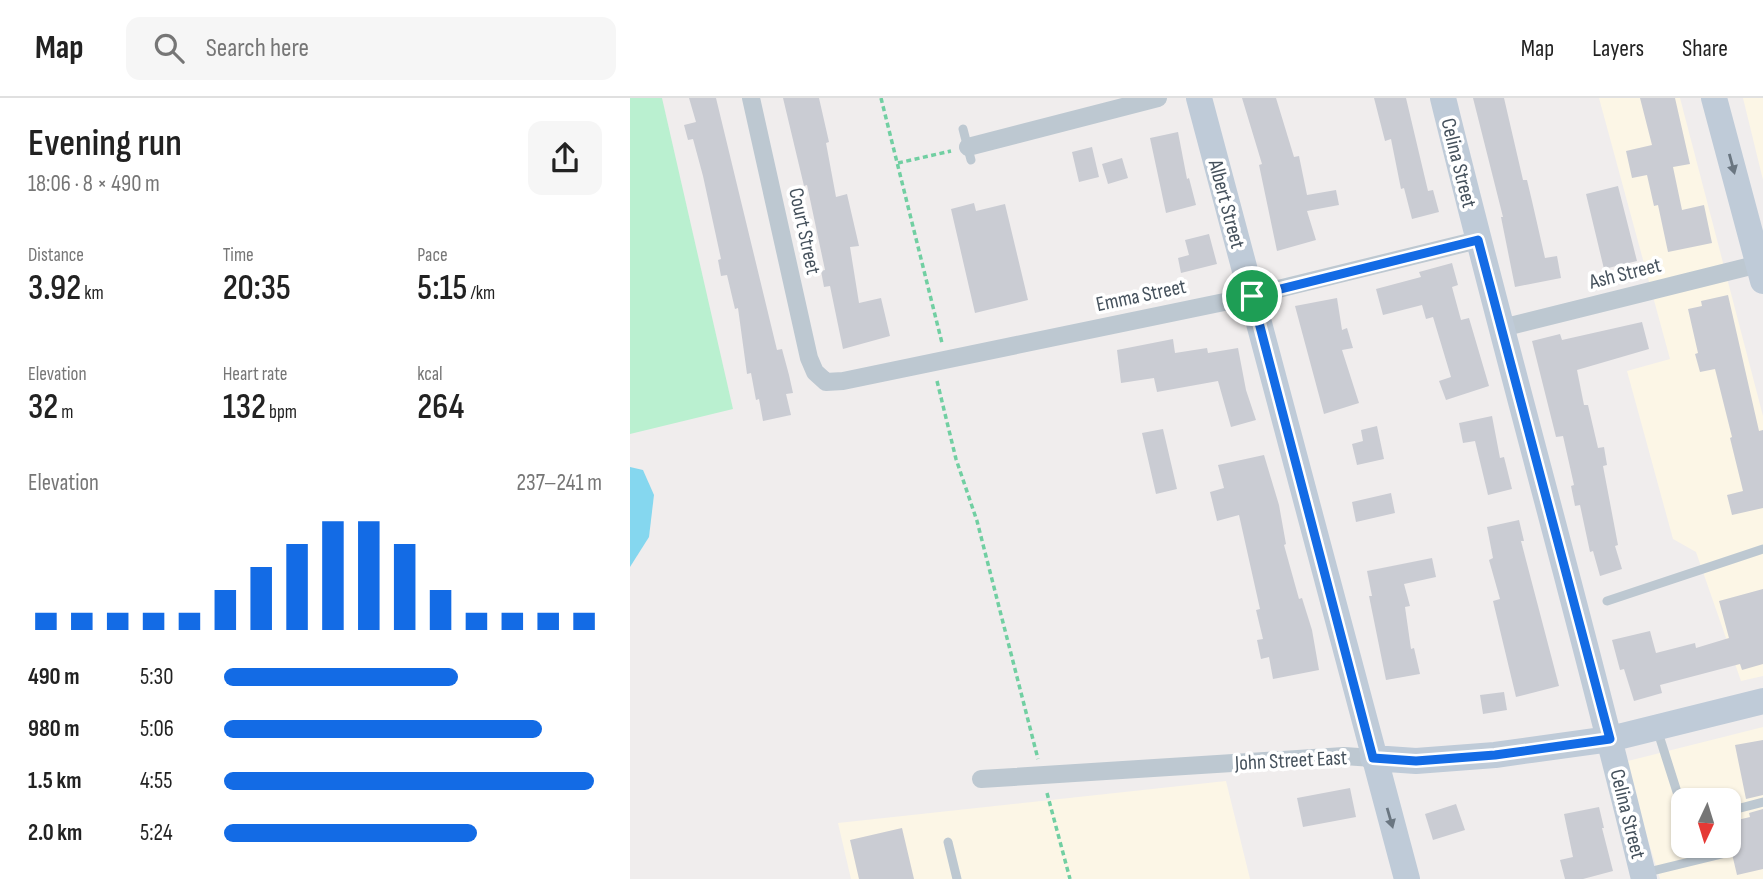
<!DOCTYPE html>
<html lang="en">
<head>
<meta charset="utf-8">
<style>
  :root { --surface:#fff; --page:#f6f6f6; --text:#222; --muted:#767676; --line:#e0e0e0; --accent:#136be5 }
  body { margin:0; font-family:"Sofia Sans Condensed",sans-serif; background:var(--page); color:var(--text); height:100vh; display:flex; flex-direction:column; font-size:26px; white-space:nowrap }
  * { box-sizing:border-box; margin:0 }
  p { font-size:23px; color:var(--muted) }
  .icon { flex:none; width:38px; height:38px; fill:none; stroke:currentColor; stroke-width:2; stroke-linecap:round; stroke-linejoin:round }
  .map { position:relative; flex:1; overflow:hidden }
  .sheet { display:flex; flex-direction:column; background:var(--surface); width:630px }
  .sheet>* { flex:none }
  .needle { width:46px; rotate:184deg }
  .fabs { position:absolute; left:1041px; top:690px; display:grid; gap:14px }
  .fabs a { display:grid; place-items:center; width:70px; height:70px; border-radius:14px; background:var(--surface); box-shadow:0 2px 5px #0004; font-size:35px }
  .pin { position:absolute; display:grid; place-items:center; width:60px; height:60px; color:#fff; margin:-30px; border:4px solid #fff; border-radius:50%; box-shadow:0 2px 7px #0007 }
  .round { display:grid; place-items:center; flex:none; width:74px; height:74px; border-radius:14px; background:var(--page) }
  .head { display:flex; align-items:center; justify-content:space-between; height:119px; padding:0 28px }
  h1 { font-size:38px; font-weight:600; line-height:52px }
  .stats { display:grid; grid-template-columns:repeat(3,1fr); gap:10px; height:119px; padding:7px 28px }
  .stats div { display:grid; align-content:center }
  .stats b { font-size:35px; font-weight:600 }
  .stats small { font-size:19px; font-weight:400 }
  .stats p { font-size:19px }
  .chart { height:196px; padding:14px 28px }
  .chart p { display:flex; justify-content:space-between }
  .chart svg { width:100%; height:126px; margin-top:7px; stroke:var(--accent); stroke-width:6 }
  ul { padding:0 28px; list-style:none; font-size:23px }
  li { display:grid; grid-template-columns:112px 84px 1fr; align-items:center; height:52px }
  li i { height:18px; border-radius:9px; background:var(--accent) }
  header { display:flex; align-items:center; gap:42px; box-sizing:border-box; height:98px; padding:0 35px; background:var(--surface); border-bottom:2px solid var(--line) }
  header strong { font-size:33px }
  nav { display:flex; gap:38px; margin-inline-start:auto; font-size:24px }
  .search { width:490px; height:63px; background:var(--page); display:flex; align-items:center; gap:18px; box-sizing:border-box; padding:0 24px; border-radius:14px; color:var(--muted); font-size:26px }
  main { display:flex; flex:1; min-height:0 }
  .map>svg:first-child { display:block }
</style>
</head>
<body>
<header>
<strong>Map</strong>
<div class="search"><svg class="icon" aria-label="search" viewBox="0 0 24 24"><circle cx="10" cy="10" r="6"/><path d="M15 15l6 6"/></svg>Search here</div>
<nav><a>Map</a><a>Layers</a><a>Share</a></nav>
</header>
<main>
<section class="sheet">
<div class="head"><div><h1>Evening run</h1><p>18:06 · 8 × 490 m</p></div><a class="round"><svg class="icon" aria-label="share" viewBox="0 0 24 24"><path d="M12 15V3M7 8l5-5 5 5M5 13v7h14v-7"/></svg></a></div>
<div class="stats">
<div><p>Distance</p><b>3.92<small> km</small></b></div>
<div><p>Time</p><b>20:35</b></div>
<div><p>Pace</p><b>5:15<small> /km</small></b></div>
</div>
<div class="stats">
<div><p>Elevation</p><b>32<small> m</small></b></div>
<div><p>Heart rate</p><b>132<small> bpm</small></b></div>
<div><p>kcal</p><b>264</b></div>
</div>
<div class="chart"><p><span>Elevation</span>237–241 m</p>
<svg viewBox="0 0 160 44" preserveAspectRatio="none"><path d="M5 44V38M15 44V38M25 44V38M35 44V38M45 44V38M55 44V30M65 44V22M75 44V14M85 44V6M95 44V6M105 44V14M115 44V30M125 44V38M135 44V38M145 44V38M155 44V38"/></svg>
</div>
<ul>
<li><b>490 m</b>5:30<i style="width:62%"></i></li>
<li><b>980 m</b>5:06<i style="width:84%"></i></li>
<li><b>1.5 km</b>4:55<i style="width:98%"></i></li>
<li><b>2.0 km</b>5:24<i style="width:67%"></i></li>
</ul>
</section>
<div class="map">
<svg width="1133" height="781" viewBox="0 0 1133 781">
  <rect width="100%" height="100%" fill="#f0eded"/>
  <path fill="#fcf6e6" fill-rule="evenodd" d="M969,0H1050L1133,318V578L1111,583L1066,454L1043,441L997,273L1040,261Z
    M1113,0H1133V82Z
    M1133,629V781H1030L994,664ZM1054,702H1099V747H1054Z
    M596,683L620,781H221L208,725Z"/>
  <path fill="#baf0d0" d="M0,0H32L103,311L0,336Z"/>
  <path fill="#85d7ef" d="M0,369L13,372L24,397L19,439L0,469Z"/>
  <path fill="#caccd3" d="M59,0H86L147,252L152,251L159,277L163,295L156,296L161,317L133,323L129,301L126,302L121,275L117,276L108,210L105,211L97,177L91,178L88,162L91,161L73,78L63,41L58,42L54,27L66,24Z
    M153,0H189L199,44L196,45L206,99L217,96L229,148L220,149L229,205L251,200L260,238L213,251L200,188L194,189L191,173L195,172L177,87L174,88Z
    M612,0H646L664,59L669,58L677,97L706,92L709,107L677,113L686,142L647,153L629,67L632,66Z
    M744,0H776L798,93L803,92L809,114L782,121L774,90L771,91L761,41L755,43Z
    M843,0H874L893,82H897L902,103L915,160L927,158L931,180L885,189L871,119H873Z
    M1010,0H1045L1060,66L1043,69L1052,112L1074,107L1082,145L1038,154L1028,107L1024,108L1017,77L1002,80L996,53L1022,47Z
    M548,34L557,81L559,80L566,107L536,115L520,40Z
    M462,49L469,79L449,84L442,54Z
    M492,60L498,80L478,86L472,66Z
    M988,88L1007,163L974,171L956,96Z
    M344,105L346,113L375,106L398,202L345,215L321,111Z
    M579,136L587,166L551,175L548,160L559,157L555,142Z
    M822,165L828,187L822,189L831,222L839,220L859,288L816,302L809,283L821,279L803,219L796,221L792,207L753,217L746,191L791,179L789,174Z
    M1098,197L1129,333L1133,332V410L1102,417L1097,397L1113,393L1100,340L1102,339L1085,271L1070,274L1065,256L1068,255L1058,211L1072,208L1071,203Z
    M707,200L712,232L717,230L723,250L712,252L729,305L694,316L665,208Z
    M1012,224L1019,251L947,272L954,307H958L968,350L974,349L977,367L973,368L988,447L985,448L992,471L970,478L963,453L960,454L950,407L945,408L941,388L944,387L933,338L926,339L902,243L930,236L932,242Z
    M543,241L545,255L577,250L578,255L608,250L616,292L626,322L601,329L588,283L527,294L524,280L491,285L487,252Z
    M862,318L870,360L874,359L882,391L858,397L845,343L833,345L829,325Z
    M747,328L754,361L727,367L722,346L733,343L731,332Z
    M533,331L547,391L526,396L512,335Z
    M634,357L649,407L656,446L654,447L669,501L672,500L682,532L689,572L643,581L639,559L631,561L627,542L633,541L626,512L630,511L609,417L587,423L580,394L594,390L588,367Z
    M761,395L765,415L726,424L722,404Z
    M889,422L894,443H891L929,588L886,599L863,503L870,501L859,462L863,460L857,429Z
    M802,460L806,479L774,486L780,508L775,509L781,551L784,550L790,576L756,582L739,498H742L737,473Z
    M1133,491V566L1112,572L1110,566L1030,587L1032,595L1004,603L994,571L990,572L982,542L1020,533L1026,555L1065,545L1066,550L1099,540L1089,503Z
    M874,594L877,612L853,616L850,597Z
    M1133,642V697L1116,701L1105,647Z
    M720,690L726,719L673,729L667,700Z
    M826,706L835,732L803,742L795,716Z
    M969,709L974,730H972L983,773L953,781H935L930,762L943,759L934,716Z
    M1133,711V771L1107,777L1099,743V724L1120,719L1119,715Z
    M272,730L284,781H229L220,742Z"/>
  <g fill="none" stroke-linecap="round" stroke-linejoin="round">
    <path stroke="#71cfa2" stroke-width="3.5" stroke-dasharray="5 3.5" stroke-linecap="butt" d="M251,0L312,245
      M268,65L321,53
      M307,283L326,361L347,423L408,661
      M417,695L440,781"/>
    <path stroke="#bdc8d1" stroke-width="9" d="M333,31L341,62
      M977,503L1133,451
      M1027,631L1054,716
      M1099,713L1133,704
      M318,744L327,781
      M1014,775L1096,755"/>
    <path stroke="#bdc8d1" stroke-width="18" d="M121,0L179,260L185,274L196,284L213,283L599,203L848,142
      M338,49L528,0
      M872,230L1129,166
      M351,681L714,658L743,660"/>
    <path stroke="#bfcbd8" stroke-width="26" d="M569,0L777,781
      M813,0C877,261 951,520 1014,781
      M1084,0L1133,183
      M743,660L786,663L865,657L980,641L1133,603"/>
  </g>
  <defs><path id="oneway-solid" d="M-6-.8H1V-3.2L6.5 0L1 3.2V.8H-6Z" transform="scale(1.75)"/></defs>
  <g fill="#6a7681">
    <use href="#oneway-solid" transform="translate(1102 66) rotate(75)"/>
    <use href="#oneway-solid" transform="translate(760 720) rotate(74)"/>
  </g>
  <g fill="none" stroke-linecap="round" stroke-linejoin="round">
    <g stroke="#fff" stroke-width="14">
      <path id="route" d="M848,142L980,641L865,657L786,663L743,660L622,198Z"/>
    </g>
    <use href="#route" stroke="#136be5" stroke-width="9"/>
  </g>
  <g text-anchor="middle" stroke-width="7" stroke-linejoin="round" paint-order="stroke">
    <g font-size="21" fill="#45515c" stroke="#fff">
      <text transform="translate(829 65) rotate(76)" y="7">Celina Street</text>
      <text transform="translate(597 106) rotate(75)" y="7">Albert Street</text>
      <text transform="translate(175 133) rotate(78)" y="7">Court Street</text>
      <text transform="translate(995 175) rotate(-14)" y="7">Ash Street</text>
      <text transform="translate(511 197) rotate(-12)" y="7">Emma Street</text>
      <text transform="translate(661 662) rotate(-3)" y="7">John Street East</text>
      <text transform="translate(998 716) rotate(76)" y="7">Celina Street</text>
    </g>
  </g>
</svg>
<div class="fabs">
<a><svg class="needle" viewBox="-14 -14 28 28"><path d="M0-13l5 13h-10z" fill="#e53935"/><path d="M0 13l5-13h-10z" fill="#767676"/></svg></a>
</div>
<div class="pin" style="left:622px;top:198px;background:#1e9e55"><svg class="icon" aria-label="arrive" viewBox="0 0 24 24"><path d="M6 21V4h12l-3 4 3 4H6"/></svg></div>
</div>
</main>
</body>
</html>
